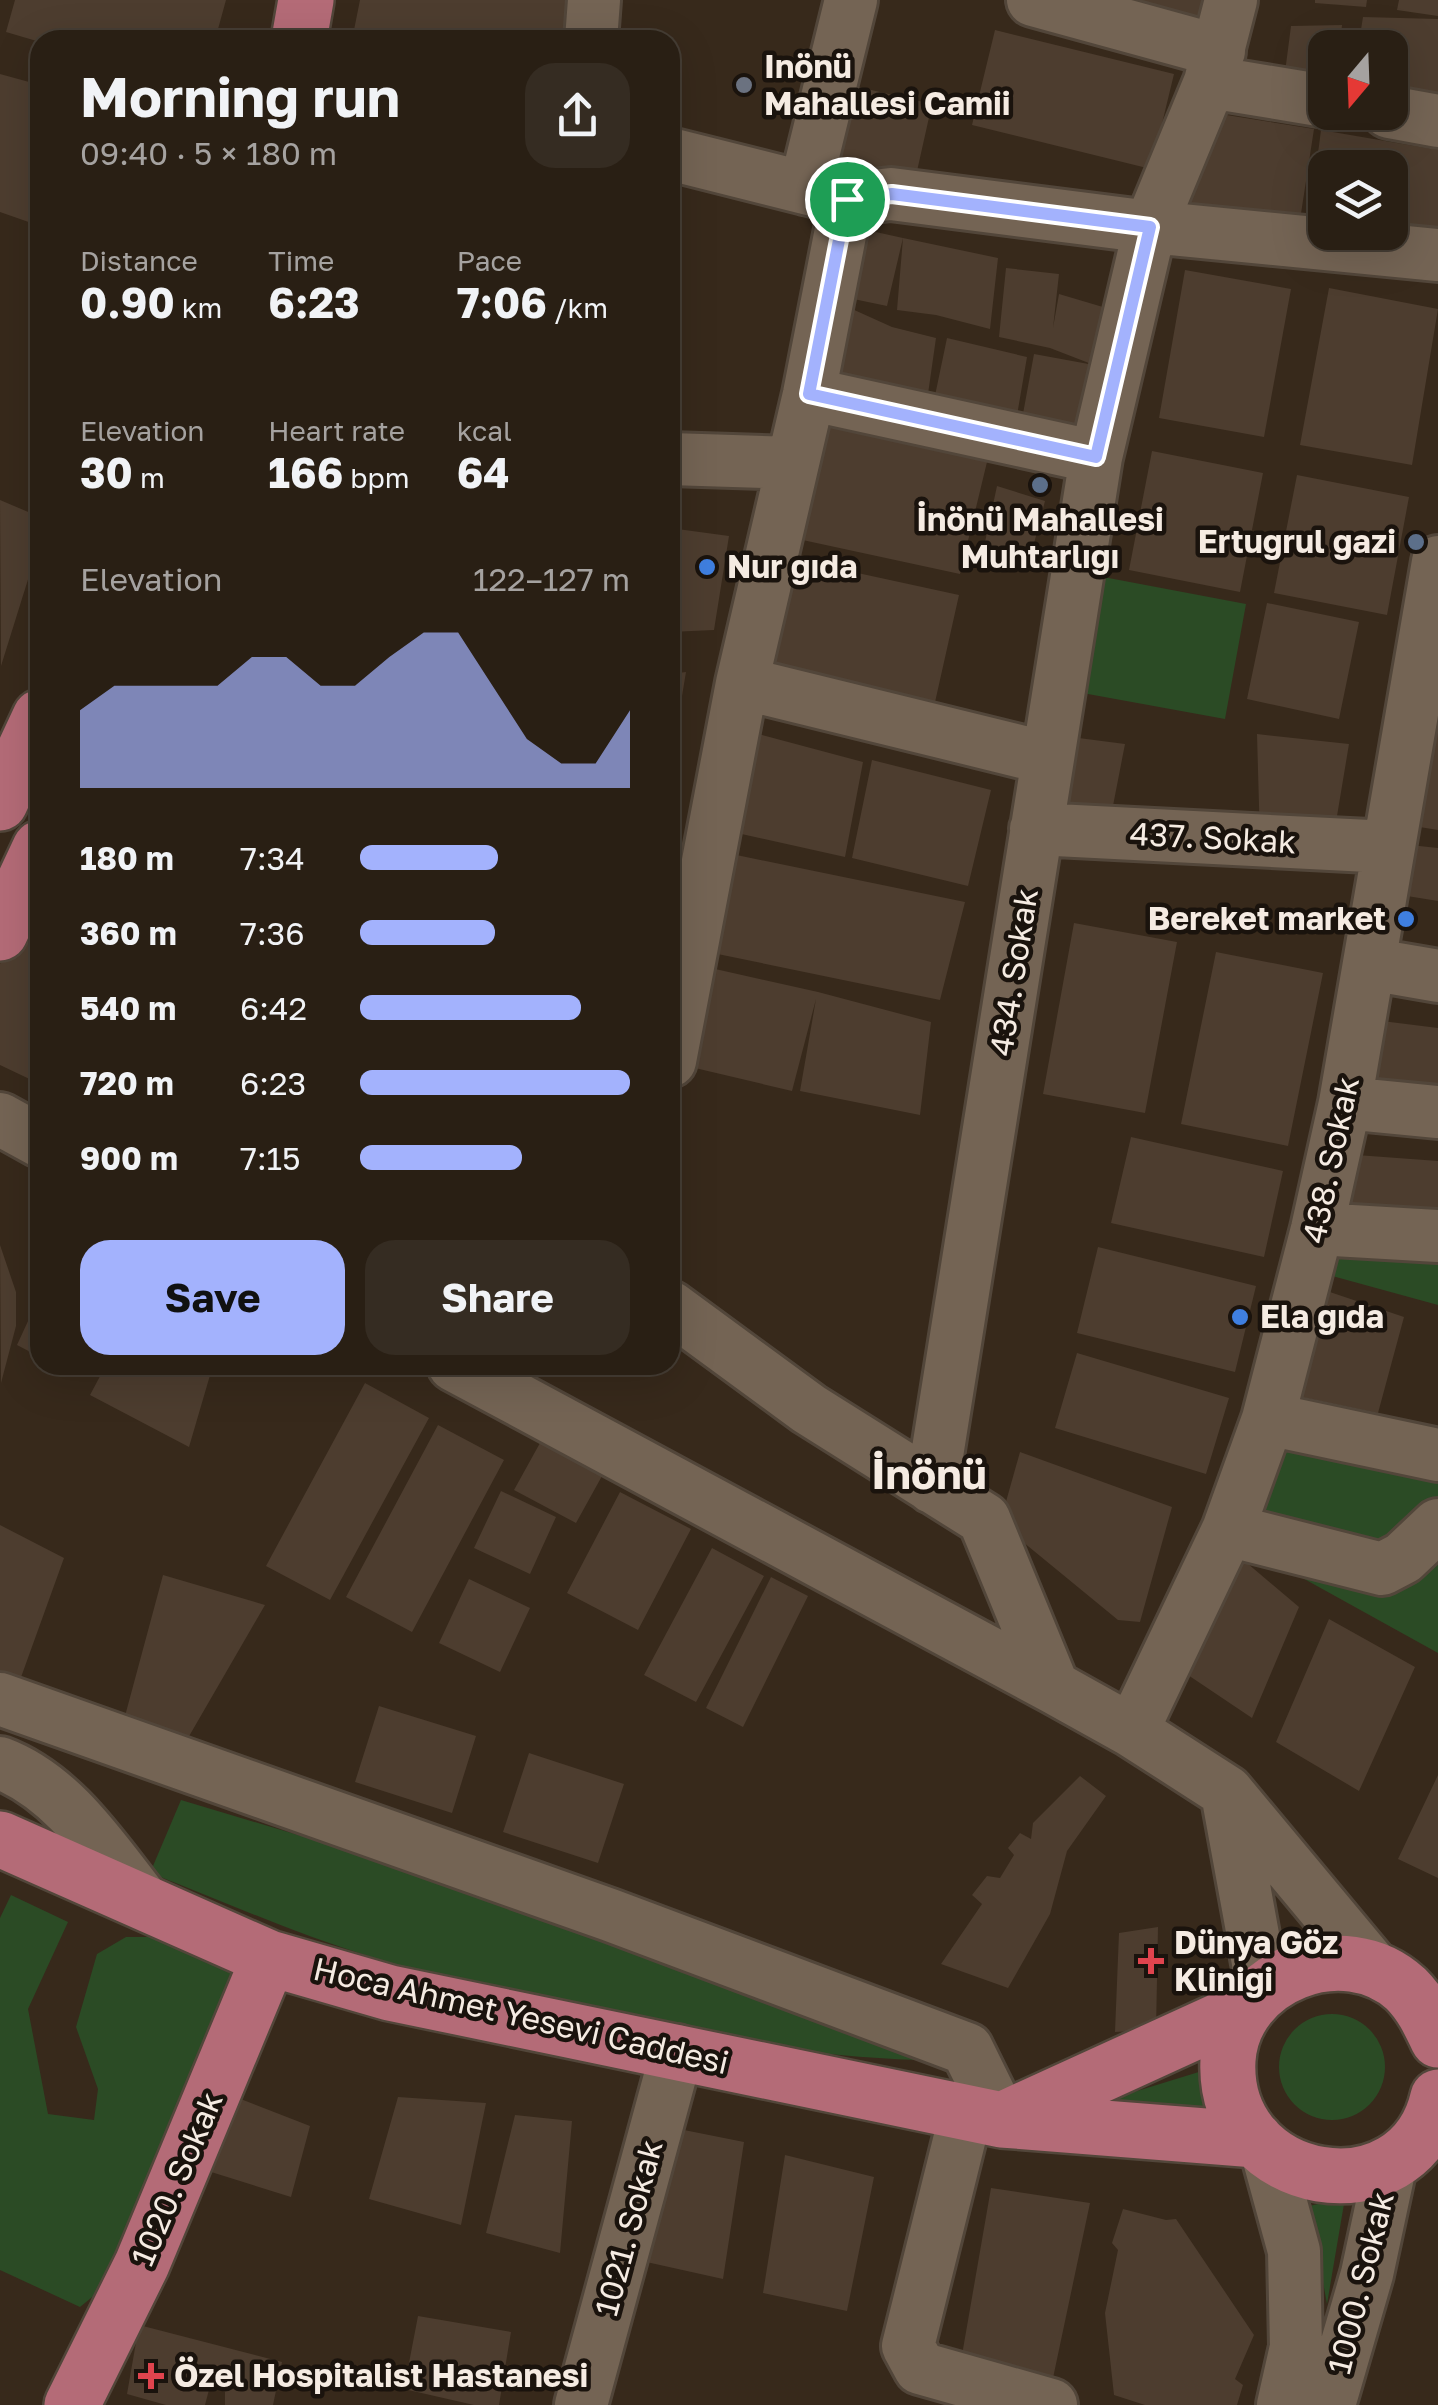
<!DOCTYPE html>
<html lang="en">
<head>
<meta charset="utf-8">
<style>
  :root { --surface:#291f14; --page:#352c22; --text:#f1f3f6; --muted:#a5a2a0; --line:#453d34; --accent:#a3b2fd }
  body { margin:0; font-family:"Golos Text",sans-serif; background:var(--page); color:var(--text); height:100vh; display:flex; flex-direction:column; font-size:38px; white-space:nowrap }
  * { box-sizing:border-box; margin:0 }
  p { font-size:32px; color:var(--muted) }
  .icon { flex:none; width:55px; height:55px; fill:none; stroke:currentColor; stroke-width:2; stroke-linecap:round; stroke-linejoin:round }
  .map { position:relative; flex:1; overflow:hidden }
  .drawer { position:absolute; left:30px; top:30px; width:650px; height:1345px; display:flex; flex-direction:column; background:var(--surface); border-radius:30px; box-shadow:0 10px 40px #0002,0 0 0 2px var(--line) }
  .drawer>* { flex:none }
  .needle { width:65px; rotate:199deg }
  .tools { position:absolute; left:1308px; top:30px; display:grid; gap:20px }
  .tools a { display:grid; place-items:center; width:100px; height:100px; border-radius:20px; background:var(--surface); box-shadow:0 10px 40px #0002,0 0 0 2px var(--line); font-size:50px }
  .pin { position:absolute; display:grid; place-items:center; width:85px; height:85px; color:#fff; margin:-42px; border:5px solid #fff; border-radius:50%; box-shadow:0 2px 10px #0007 }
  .round { display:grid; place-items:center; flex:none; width:105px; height:105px; border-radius:30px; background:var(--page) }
  .headline { display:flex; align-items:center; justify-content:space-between; height:170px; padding:0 50px }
  h1 { font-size:55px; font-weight:700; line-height:75px }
  .metrics { display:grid; grid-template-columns:repeat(3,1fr); gap:15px; height:170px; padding:10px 50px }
  .metrics div { display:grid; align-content:center }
  .metrics b { font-size:42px; font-weight:700 }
  .metrics small { font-size:28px; font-weight:400 }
  .metrics p { font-size:28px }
  .chart { height:280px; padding:20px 50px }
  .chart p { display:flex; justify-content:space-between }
  .chart svg { width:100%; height:180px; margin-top:10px; fill:var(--accent); opacity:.7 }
  .primary-button { display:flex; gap:20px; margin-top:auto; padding:20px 50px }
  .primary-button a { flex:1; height:115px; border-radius:30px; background:var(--accent); color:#111; font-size:40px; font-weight:700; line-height:115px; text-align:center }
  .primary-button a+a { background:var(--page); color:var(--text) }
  ul { padding:0 50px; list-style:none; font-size:32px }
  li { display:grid; grid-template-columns:160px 120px 1fr; align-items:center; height:75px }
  li i { height:25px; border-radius:12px; background:var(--accent) }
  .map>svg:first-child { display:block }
</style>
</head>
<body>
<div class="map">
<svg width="1438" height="2405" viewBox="0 0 1438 2405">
  <rect width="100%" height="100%" fill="#37291b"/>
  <path fill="#2b4b25" d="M1098,576L1246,604L1225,719L1077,692Z
    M1330,1239L1438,1248V1305L1325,1274Z
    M1280,1406L1438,1441V1653L1243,1545Z
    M181,1800L328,1844L916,2043L917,2060C735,2053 545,2012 371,1957C296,1934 223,1901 150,1873Z
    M11,1895L68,1922L28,2009L48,2114L94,2120L98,2089L76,2027L97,1954L126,1937H165L241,1973L113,2280L80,2307L0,2270V1918Z
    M1279 2067a53 53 0 1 1 106 0a53 53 0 1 1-106 0Z
    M1202,2071L1217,2129L1056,2116Z
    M1345,2198L1327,2304L1309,2206Z"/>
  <path fill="#4d3d2f" d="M15,0H226L215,40L40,42L6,32Z
    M360,0H582L574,40H352Z
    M1079,0H1204L1198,27Z
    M1315,0H1367L1366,7L1315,3Z
    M1399,0H1438V16L1397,10Z
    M1363,17L1438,19V104L1390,98V48H1358Z
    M1342,25L1340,48H1325V86L1284,80L1291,26Z
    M995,30L1174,74L1151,169L972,125Z
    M0,74L40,85V226L0,212Z
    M841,83L932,104L913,189L821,157Z
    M1214,113L1314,129L1300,220L1186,202Z
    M1321,130L1438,150V240L1390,232V168H1325V232L1308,231Z
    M853,227L903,238L887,306L839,296Z
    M903,238L998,258L990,329L936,315L897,310Z
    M1006,268L1059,274L1053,328L1059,294L1113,310L1094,365L1050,348L999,337Z
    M1185,270L1291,289L1264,437L1159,418Z
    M1329,288L1438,309L1412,465L1300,445Z
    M841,304L892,327L936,338L926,408L819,388Z
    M947,338L1027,357L1015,427L932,410Z
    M1034,354L1094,365L1070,441L1020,430Z
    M814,421L987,462L960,574L784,536Z
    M1152,451L1263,473L1240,592L1129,570Z
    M1297,475L1409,497L1387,615L1274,593Z
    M997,486L1045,501L1029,563L982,556Z
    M0,500L40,517V541L1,666Z
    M670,528L729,536L714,630L670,632Z
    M784,557L959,595L929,729L755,678Z
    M1267,603L1359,622L1339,719L1247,699Z
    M686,672L672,756L670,755V674Z
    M1438,711V830L1401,824Z
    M751,732L863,762L845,857L728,831Z
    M1257,734L1349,744L1334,834L1260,841Z
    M1071,737L1125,744L1111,816L1061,809Z
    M872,760L991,790L968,886L852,858Z
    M1410,845L1438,848V901L1407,896Z
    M722,852L965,902L940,1000L703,951Z
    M34,893L40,896V1084L0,1065V964Z
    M1074,923L1177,942L1145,1113L1043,1094Z
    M1216,952L1323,973L1288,1146L1181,1124Z
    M702,966L818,992L931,1022L920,1115L800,1091L816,999L792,1091L678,1064Z
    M1374,1020L1438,1028V1104L1359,1096Z
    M1131,1137L1283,1171L1264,1257L1111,1223Z
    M1343,1154L1438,1161V1234L1319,1221Z
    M0,1245L16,1292V1326L1,1383Z
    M1098,1247L1256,1286L1235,1372L1077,1333Z
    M1321,1289L1404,1317L1378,1413L1292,1395Z
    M40,1295V1357L17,1345Z
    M1077,1353L1229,1398L1206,1474L1055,1428Z
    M106,1365H213L189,1447L90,1395Z
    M365,1383L429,1418L330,1600L266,1566Z
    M438,1425L504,1460L412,1632L346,1597Z
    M540,1443L602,1476L576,1523L514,1490Z
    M1020,1452L1172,1507L1140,1622L1118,1620L1000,1523Z
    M501,1491L556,1517L530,1574L474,1548Z
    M620,1492L691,1529L638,1630L567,1593Z
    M0,1525L64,1558L20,1680L0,1673Z
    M712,1548L764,1576L696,1702L644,1675Z
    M1234,1552L1299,1607L1252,1718L1185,1673Z
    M163,1575L265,1605L188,1738L125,1716Z
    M771,1577L808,1596L743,1727L706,1708Z
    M469,1579L530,1608L500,1672L439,1643Z
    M1329,1619L1415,1667L1359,1791L1276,1742Z
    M379,1706L476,1736L452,1813L355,1782Z
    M529,1753L624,1784L598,1863L503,1832Z
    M1438,1775V1878L1398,1859Z
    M1080,1776L1106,1796L1067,1851L1050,1914L1008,1988L941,1964L982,1904L972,1895L987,1876L1000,1878L1014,1855L1008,1848L1020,1833L1031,1839L1033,1823Z
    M1158,1927L1156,2030L1115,2032L1119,1933Z
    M215,2089L310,2126L291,2197L208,2171Z
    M398,2097L486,2103L461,2225L369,2199Z
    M515,2115L572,2121L560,2253L486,2233Z
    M669,2127L744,2142L723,2279L633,2259Z
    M785,2155L874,2177L847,2311L763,2293Z
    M991,2188L1090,2203L1053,2378L962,2355Z
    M1123,2209L1166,2220L1176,2219L1254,2335L1235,2379L1243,2385L1237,2405H1145L1114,2395L1105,2313L1118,2250L1112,2243Z
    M418,2316L511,2332L499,2405H474L404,2389Z
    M139,2325L282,2362L273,2405H225V2392L210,2386L205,2405H166L127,2394Z"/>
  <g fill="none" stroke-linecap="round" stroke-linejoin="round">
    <g stroke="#52463a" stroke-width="58">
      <path id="minor" d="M1033,0L1219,51
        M591,40L594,0
        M1210,82L1325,101
        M1389,112L1438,121
        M670,154L841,197
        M805,188L851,0
        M809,394L1096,457L1150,227L1210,82L1231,0
        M670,459L793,463
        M742,683L1047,758
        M1036,829L1389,847
        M1369,964L1438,976
        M670,1061L742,683L809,394L847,199L891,194L1150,227L1438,255
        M1345,1103L1438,1112
        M0,1119L40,1141
        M1317,1229L1438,1236
        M670,1307L809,1409L984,1519L1053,1687
        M454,1365L1053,1687L1132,1731L1227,1792L1376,1971
        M1268,1419L1438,1455
        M932,1487L1096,457
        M1228,1530L1382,1569L1403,1558L1438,1525
        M0,1699L610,1915L967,2049L1002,2120
        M1132,1731L1228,1530L1268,1419L1317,1229L1345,1103L1438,562
        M0,1763C64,1787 105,1853 146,1904
        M1227,1793L1263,1990
        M966,2113L908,2346L920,2368L1051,2405
        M1267,2152L1294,2251L1296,2347L1283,2405
        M581,2405L677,2051
        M1329,2405L1367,2274L1391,2162"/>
    </g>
    <g stroke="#52463a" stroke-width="60">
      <path id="major" d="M299,40L306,0
        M0,803L40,717
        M0,933L40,848
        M0,1839L269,1958L390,1993L1002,2120L1256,2140
        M1438,2040C1429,2021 1421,2004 1406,1989C1344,1932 1233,1976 1228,2060C1221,2190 1410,2222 1438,2097
        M1004,2119L1247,2008
        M72,2405L142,2264L269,1958"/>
    </g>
    <use href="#minor" stroke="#746454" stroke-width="52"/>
    <use href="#major" stroke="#b46b77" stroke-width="55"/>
  </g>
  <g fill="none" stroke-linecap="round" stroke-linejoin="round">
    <g stroke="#fff" stroke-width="20">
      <path id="route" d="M892,194L1150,227L1096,457L809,394L847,199Z"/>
    </g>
    <use href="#route" stroke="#a3b2fd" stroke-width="12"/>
  </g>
  <circle fill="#6b7280" stroke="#1a130d" stroke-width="4" cx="744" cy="85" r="10"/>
  <g fill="#5c6f8a" stroke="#1a130d" stroke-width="4">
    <circle cx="1040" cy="485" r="10"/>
    <circle cx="1416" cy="542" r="10"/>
  </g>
  <g fill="#3f7fe0" stroke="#1a130d" stroke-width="4">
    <circle cx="707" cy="567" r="10"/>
    <circle cx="1406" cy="919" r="10"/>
    <circle cx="1240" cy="1317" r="10"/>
  </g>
  <g fill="#e0444e" stroke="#1a130d" stroke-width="4">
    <path d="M1146 1946h10v10h10v10h-10v10h-10v-10h-10v-10h10z"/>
    <path d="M146 2361h10v10h10v10h-10v10h-10v-10h-10v-10h10z"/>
  </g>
  <g text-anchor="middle" stroke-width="9" stroke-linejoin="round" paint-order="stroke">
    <g font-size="32" font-weight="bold" fill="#f5ebe2" stroke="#1a130d" text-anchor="start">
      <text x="764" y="78">Inönü<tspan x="764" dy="37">Mahallesi Camii</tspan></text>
      <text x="1040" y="531" text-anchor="middle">İnönü Mahallesi<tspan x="1040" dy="37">Muhtarlığı</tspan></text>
      <text x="1396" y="553" text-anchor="end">Ertuğrul gazi</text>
      <text x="727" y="578">Nur gıda</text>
      <text x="1386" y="930" text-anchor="end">Bereket market</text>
      <text x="1260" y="1328">Ela gıda</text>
      <text x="1174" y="1954">Dünya Göz<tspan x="1174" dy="37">Kliniği</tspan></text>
      <text x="174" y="2387">Özel Hospitalist Hastanesi</text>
    </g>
    <g font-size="32" fill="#f5ebe2" stroke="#1a130d">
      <text transform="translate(1213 838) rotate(3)" y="11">437. Sokak</text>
      <text transform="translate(1014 972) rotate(-81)" y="11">434. Sokak</text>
      <text transform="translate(1331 1160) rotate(-78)" y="11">438. Sokak</text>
      <text transform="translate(521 2016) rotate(13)" y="11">Hoca Ahmet Yesevi Caddesi</text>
      <text transform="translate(177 2179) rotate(-67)" y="11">1020. Sokak</text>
      <text transform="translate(629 2228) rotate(-75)" y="11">1021. Sokak</text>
      <text transform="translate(1361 2283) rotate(-76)" y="11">1000. Sokak</text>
    </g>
    <g font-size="42" font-weight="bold" fill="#f5ebe2" stroke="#1a130d">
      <text x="929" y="1489">İnönü</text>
    </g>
  </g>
</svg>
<div class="tools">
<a><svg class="needle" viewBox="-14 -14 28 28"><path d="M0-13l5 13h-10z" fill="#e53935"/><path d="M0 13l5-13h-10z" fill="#a5a2a0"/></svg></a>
<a><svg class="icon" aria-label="layers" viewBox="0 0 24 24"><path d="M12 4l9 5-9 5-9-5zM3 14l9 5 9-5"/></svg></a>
</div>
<div class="pin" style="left:847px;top:199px;background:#1e9e55"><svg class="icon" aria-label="arrive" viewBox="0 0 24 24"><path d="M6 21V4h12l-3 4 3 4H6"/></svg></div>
<section class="drawer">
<div class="headline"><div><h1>Morning run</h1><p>09:40 · 5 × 180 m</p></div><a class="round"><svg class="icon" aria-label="share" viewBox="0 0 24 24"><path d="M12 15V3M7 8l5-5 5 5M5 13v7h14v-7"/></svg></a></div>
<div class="metrics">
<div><p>Distance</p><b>0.90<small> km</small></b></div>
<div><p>Time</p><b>6:23</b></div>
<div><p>Pace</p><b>7:06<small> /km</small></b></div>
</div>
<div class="metrics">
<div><p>Elevation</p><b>30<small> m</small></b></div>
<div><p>Heart rate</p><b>166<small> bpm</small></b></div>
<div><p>kcal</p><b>64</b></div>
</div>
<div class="chart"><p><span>Elevation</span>122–127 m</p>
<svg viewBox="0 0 160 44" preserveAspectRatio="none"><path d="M0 44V25L10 19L20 19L30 19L40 19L50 12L60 12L70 19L80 19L90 12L100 6L110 6L120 19L130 32L140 38L150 38L160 25V44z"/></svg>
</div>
<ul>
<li><b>180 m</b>7:34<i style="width:51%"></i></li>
<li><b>360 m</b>7:36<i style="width:50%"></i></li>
<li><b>540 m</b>6:42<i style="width:82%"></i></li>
<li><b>720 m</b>6:23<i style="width:100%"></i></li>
<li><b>900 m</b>7:15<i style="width:60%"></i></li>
</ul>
<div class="primary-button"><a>Save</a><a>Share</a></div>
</section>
</div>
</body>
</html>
